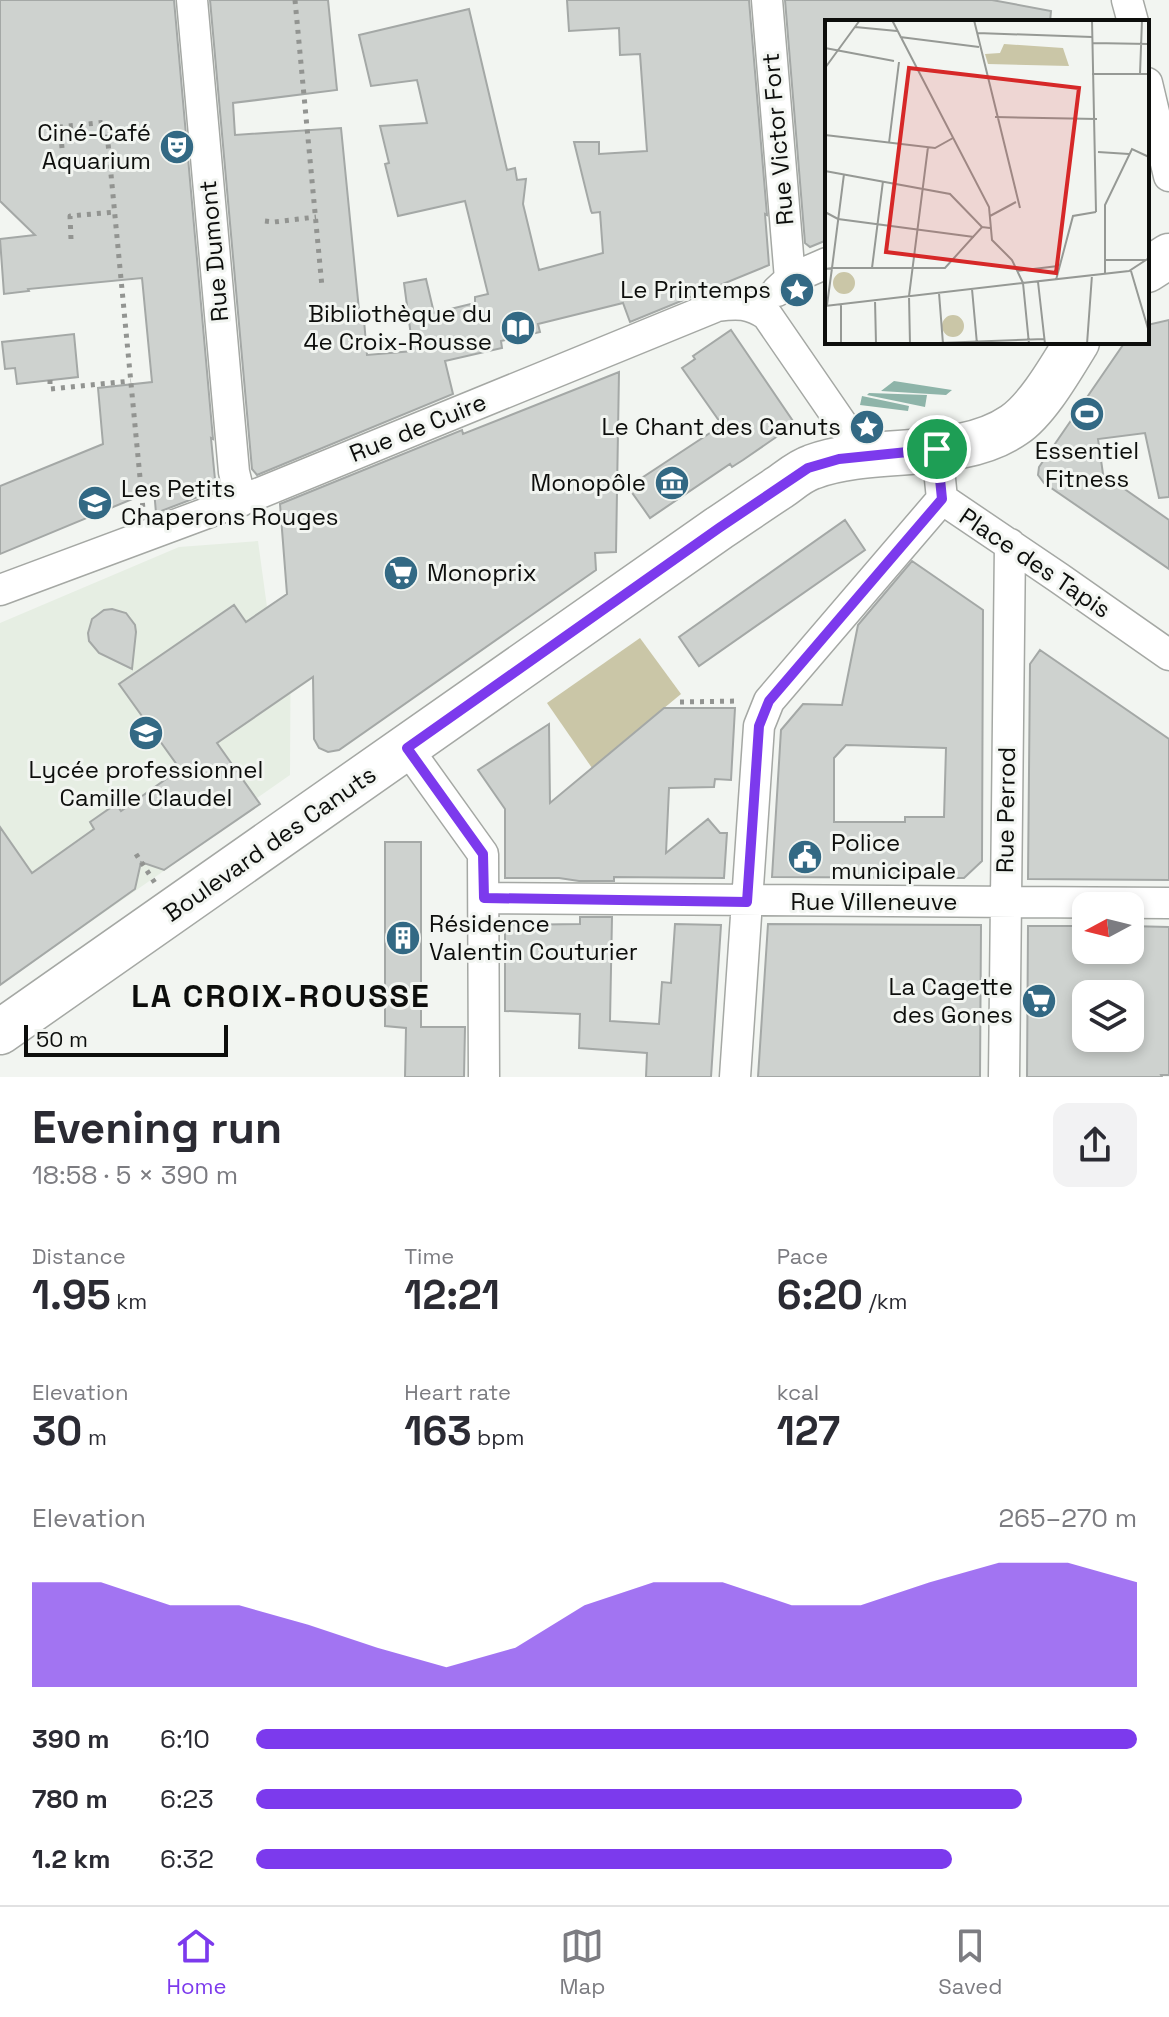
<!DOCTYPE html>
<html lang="en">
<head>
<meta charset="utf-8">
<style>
  :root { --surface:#fff; --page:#f2f2f3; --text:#2b2b33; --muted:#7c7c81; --line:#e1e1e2; --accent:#7c3aed }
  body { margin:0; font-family:"Space Grotesk",sans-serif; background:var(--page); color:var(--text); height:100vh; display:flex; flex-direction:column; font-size:30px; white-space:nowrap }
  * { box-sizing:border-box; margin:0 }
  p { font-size:26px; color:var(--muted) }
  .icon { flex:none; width:44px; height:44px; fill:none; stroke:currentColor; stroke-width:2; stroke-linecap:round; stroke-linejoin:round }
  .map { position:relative; height:1077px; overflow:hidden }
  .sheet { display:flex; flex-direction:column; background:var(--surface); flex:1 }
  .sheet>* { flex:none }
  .needle { width:52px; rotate:263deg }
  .buttons { position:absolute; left:1072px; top:892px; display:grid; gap:16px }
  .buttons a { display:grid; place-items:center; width:72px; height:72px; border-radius:16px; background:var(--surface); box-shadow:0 4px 12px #0003; font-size:40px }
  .scale { position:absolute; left:24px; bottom:20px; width:204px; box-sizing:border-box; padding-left:8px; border:4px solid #0d0e0c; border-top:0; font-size:22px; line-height:28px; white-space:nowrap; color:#0d0e0c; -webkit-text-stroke:6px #f2f5f1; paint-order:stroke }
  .pin { position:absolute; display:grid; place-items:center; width:68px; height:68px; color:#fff; margin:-34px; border:4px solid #fff; border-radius:50%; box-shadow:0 2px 8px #0007 }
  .round { display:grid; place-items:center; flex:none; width:84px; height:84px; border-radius:16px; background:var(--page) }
  .overview { display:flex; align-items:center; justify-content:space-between; height:136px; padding:0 32px }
  h1 { font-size:44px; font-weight:700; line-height:60px }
  .metrics { display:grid; grid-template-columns:repeat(3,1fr); gap:12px; height:136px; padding:8px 32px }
  .metrics div { display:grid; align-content:center }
  .metrics b { font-size:40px; font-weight:700 }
  .metrics small { font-size:22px; font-weight:400 }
  .metrics p { font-size:22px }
  .chart { height:224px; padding:16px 32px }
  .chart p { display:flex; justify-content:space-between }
  .chart svg { width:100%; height:144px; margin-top:8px; fill:var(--accent); opacity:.7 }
  ul { padding:0 32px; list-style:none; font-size:26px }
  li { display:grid; grid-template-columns:128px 96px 1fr; align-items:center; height:60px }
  li i { height:20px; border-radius:10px; background:var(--accent) }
  .dock { display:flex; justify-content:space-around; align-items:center; height:112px; border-top:2px solid var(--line); background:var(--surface); font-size:22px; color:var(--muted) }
  .dock a { display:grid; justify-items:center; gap:4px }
  .dock .active { color:var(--accent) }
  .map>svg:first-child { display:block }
</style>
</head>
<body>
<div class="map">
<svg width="1169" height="1077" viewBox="0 0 1169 1077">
  <rect width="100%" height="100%" fill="#f2f5f1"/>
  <path fill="#e6eee3" d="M258,541L267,607L291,593L290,775L257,798L260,804L0,985V623L179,547Z"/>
  <path fill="#cac6a7" d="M640,638L681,694L592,768L547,703Z"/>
  <path fill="#8eb4a9" d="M894,381L952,390L946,395L881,391Z
    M869,393L927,395L925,407L867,395Z
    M862,396L909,406L908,411L860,405Z"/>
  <path fill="#ced2cf" stroke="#a4a8a6" stroke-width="2" fill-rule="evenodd" d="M0,0H174L213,439L211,438L216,490L156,513L154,490L0,554V486L103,444L98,388L152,382L142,278L28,289L29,291L4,294L0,239L35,235L0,201Z
    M210,0H328L337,90L233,103L235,135L341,128L360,320H364L367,355L413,351L404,283L426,279L434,313L475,303V297L488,294L465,201L398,216L385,164L389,163L380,126L427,123L417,80L371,86L359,35L469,9L507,170L515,168L517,180L526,179L523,204L539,270L603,253L600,212L592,213L591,211L574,142H599V154L647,151L640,54L620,55L619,28L569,31L567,0H749L767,215L765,214L769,265L630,322L623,303L538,324L540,332L501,341L502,348L445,361L453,394L257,475L252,469Z
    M785,0H992L1051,11L1050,22H827V240L810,247L805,243Z
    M1169,320V497L1159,498L1145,433L1098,439L1103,474L1169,520V569L1044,483L1038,475L1039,467L1125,342H1147V325Z
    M731,330L795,424L743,460L732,467L730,464L650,518L628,487L722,425L682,368L695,359L693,356Z
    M74,334L78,377L17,384L15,368L5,369L2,342Z
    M619,372L616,552L595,553L596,570L339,750L328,752L319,748L314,739L313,677L217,743L260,804L164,870L141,862L135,889L0,985V827L32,873L94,829L90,822L116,804L121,811L180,769L119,684L234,605L246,622L287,594L280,504L462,430L463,434Z
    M845,520L865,550L699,666L679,637Z
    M912,561L983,610L982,861L964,878L772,877L781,730L803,704L842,705L858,625ZM846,745L946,748L944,817H905V822H834V758Z
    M112,609L126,613L135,625L136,632L132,669L99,653L89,641L88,633L92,619L104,610Z
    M1040,650L1169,739V880L1028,879L1030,664Z
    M664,708H735L731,780L715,779L714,787L669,788L666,853L708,819L720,833H727L724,878L614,877V881H579L559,878H505V809L478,770L549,724L550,803Z
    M385,842H421V1027H465L464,1077H405L406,1028L385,1026Z
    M580,917H612L610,1021L659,1024L662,982L671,983L675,924L721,925L711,1077H646L647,1053L579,1048L580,1014L505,1011V925L580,924Z
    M768,924L981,925L980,1077H758Z
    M1028,926H1086V950H1130V926L1169,927V1075H1161L1162,1077H1027ZM1086,994H1130V1038H1086Z"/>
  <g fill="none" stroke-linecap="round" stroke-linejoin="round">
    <g stroke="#a5a8a4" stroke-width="33">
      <path id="street" d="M192,0L234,472L241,501
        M767,0L790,279
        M1127,0L1133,22
        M1147,83L1169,176
        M777,291L790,279L827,263
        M937,449L942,499L1059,578L1169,655
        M0,590L250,497L717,306C737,303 750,303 767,315L864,456
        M407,748L483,854L484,1077
        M484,898L1169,903
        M735,1077L759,726L769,701L942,499
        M1004,1077L1010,544"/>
    </g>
    <g stroke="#a5a8a4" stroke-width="47">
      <path id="secondary" d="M1147,270L1169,256
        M0,1032L719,528C740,514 760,500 780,487C790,480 800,471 812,467C874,444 959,463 1014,425C1038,409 1062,366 1077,342"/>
    </g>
    <path stroke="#929491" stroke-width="5" stroke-dasharray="4 6" stroke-linecap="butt" d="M295,0L322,287
      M62,148L60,127L106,122L143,509
      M265,221L274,222L316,217
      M71,239L70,216L115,212
      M50,380V389L131,381
      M680,702L740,701
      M136,854L155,883"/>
    <use href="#street" stroke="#fff" stroke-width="30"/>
    <use href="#secondary" stroke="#fff" stroke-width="44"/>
  </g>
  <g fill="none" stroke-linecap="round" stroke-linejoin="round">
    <g stroke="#fff" stroke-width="16">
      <path id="route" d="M937,449L942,499L769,701L759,726L747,902L484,898L483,854L407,748L719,528L808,468L839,459Z"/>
    </g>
    <use href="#route" stroke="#7c3aed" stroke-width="10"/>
  </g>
  <defs>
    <g id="theatre-disc" transform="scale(1.8)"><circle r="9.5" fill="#336984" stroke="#f2f5f1"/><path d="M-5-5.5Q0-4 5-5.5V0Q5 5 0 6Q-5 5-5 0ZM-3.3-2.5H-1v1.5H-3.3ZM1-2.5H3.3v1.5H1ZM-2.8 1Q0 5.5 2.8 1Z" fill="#fff"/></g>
    <g id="sight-disc" transform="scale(1.8)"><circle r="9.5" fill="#336984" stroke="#f2f5f1"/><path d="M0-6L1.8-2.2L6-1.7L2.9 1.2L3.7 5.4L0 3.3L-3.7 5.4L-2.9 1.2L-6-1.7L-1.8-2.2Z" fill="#fff"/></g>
    <g id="library-disc" transform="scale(1.8)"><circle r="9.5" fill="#336984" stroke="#f2f5f1"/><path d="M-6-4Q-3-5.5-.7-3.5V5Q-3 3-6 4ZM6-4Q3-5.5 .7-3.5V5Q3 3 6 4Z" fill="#fff"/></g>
    <g id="stadium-disc" transform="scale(1.8)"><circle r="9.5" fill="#336984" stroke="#f2f5f1"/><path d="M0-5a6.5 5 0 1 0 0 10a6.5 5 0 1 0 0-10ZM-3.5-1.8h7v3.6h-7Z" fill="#fff"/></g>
    <g id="museum-disc" transform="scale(1.8)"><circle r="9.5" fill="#336984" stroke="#f2f5f1"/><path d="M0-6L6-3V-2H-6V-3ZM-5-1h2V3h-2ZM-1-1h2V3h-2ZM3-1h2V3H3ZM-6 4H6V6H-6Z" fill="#fff"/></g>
    <g id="school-disc" transform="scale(1.8)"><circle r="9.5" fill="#336984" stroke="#f2f5f1"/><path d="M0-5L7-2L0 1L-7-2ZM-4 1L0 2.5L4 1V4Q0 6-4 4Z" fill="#fff"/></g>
    <g id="supermarket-disc" transform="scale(1.8)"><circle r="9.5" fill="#336984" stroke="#f2f5f1"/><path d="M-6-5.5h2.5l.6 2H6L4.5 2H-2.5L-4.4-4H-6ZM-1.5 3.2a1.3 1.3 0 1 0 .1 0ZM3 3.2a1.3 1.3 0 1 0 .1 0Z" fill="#fff"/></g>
    <g id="civic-disc" transform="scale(1.8)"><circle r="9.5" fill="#336984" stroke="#f2f5f1"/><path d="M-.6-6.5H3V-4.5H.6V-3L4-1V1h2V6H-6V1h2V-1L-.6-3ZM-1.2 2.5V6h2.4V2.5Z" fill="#fff"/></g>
    <g id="building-disc" transform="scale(1.8)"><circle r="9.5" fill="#336984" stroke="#f2f5f1"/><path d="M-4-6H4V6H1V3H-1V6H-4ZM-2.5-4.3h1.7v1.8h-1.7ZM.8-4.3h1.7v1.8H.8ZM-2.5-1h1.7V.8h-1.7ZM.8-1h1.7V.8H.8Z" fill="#fff"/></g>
  </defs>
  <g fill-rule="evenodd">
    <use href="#theatre-disc" x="177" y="147"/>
    <use href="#sight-disc" x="797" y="290"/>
    <use href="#library-disc" x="518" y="328"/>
    <use href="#stadium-disc" x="1087" y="414"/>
    <use href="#sight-disc" x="867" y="427"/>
    <use href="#museum-disc" x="672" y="483"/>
    <use href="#school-disc" x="95" y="503"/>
    <use href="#supermarket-disc" x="401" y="573"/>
    <use href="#school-disc" x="146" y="733"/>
    <use href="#civic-disc" x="805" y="857"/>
    <use href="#building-disc" x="403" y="938"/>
    <use href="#supermarket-disc" x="1039" y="1001"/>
  </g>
  <g text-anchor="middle" stroke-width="6" stroke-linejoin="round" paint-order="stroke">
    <g font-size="24" fill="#0d0e0c" stroke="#f2f5f1" text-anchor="end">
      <text x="151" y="141">Ciné-Café<tspan x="151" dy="28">Aquarium</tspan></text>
      <text x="771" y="298">Le Printemps</text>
      <text x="492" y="322">Bibliothèque du<tspan x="492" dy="28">4e Croix-Rousse</tspan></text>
      <text x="841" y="435">Le Chant des Canuts</text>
      <text x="1087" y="459" text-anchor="middle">Essentiel<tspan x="1087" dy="28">Fitness</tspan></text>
      <text x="646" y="491">Monopôle</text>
      <text x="121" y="497" text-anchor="start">Les Petits<tspan x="121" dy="28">Chaperons Rouges</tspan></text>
      <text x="427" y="581" text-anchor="start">Monoprix</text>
      <text x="146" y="778" text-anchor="middle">Lycée professionnel<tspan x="146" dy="28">Camille Claudel</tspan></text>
      <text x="831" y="851" text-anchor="start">Police<tspan x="831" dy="28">municipale</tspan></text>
      <text x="429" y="932" text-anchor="start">Résidence<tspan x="429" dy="28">Valentin Couturier</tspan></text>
      <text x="1013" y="995">La Cagette<tspan x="1013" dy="28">des Gones</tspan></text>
    </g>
    <g font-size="24" fill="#0d0e0c" stroke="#f2f5f1">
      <text transform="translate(778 139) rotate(-95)" y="8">Rue Victor Fort</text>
      <text transform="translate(214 251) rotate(-95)" y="8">Rue Dumont</text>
      <text transform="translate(418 428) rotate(-22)" y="8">Rue de Cuire</text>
      <text transform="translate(1035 563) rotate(34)" y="8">Place des Tapis</text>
      <text transform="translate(1006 810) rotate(-89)" y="8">Rue Perrod</text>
      <text transform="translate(270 844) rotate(-35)" y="8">Boulevard des Canuts</text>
      <text x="874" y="910">Rue Villeneuve</text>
    </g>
    <g font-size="32" font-weight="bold" letter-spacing="2" fill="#0d0e0c" stroke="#f2f5f1">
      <text x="281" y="1007">LA CROIX-ROUSSE</text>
    </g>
  </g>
  <g transform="translate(825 20)">
    <rect width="324" height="324" fill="#f2f5f1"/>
    <path d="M179,24L238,28L244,46L163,44L160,34L175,33ZM8 263a11 11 0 1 1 22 0a11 11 0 1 1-22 0ZM117 306a11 11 0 1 1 22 0a11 11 0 1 1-22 0Z" fill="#cac6a7"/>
    <path fill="none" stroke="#969995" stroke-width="2" d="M149,0L195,188M267,0L271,192M30,7L72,11M152,13L267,17M75,17L154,27M267,23L324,24M0,28L69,41M0,48L35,0M267,54H324M315,54L317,0M170,97L272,99M0,115L110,128L128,118M64,123L74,42M273,132L304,134M0,151L125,174L157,207M0,192L13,199L149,217M165,196L191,182M280,240H322M47,248L58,161M0,249L7,248L19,154M192,251L233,246M306,251L324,312M280,254V185L307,129L324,137M231,260L248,196L271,192M213,262L220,324M147,269L152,324M114,273L118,324M50,280L51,324M2,285L7,248H120L157,207L165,208M0,286L198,263L187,240L167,220L164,187L67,0M16,324V284M85,324L84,276L103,127M87,324L220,319M204,324L198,263L304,251L324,238M262,324L267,255"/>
    <path fill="#d62828" fill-opacity="0.15" stroke="#d62828" stroke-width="4" d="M84,48L254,68L231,253L61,232Z"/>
    <rect width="324" height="324" fill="none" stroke="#0d0e0c" stroke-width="4"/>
  </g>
</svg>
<div class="buttons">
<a><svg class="needle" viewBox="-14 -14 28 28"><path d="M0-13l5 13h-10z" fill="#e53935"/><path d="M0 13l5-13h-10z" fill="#7c7c81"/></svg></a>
<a><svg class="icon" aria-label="layers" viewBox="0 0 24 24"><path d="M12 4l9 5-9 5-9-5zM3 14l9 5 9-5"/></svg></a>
</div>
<div class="scale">50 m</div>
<div class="pin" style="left:937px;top:449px;background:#1e9e55"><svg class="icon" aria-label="arrive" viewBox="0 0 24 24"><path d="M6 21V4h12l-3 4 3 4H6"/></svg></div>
</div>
<section class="sheet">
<div class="overview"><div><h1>Evening run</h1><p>18:58 · 5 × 390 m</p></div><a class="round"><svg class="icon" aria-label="share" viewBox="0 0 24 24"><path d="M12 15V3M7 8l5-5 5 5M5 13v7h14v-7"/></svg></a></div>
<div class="metrics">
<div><p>Distance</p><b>1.95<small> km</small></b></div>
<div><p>Time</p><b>12:21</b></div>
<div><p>Pace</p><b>6:20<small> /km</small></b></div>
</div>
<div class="metrics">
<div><p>Elevation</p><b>30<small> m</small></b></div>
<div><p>Heart rate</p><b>163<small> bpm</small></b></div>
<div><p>kcal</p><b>127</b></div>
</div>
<div class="chart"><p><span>Elevation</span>265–270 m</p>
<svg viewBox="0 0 160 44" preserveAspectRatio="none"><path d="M0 44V12L10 12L20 19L30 19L40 25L50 32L60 38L70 32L80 19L90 12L100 12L110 19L120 19L130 12L140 6L150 6L160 12V44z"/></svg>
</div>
<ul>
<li><b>390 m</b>6:10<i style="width:100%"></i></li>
<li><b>780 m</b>6:23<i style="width:87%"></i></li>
<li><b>1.2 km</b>6:32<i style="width:79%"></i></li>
</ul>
</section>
<nav class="dock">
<a class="active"><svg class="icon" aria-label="home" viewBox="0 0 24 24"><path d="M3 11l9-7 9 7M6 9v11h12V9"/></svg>Home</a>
<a><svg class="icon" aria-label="map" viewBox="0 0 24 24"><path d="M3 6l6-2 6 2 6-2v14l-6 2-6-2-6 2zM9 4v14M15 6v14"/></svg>Map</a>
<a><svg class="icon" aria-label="saved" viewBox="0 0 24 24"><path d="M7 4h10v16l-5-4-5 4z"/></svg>Saved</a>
</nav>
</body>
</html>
